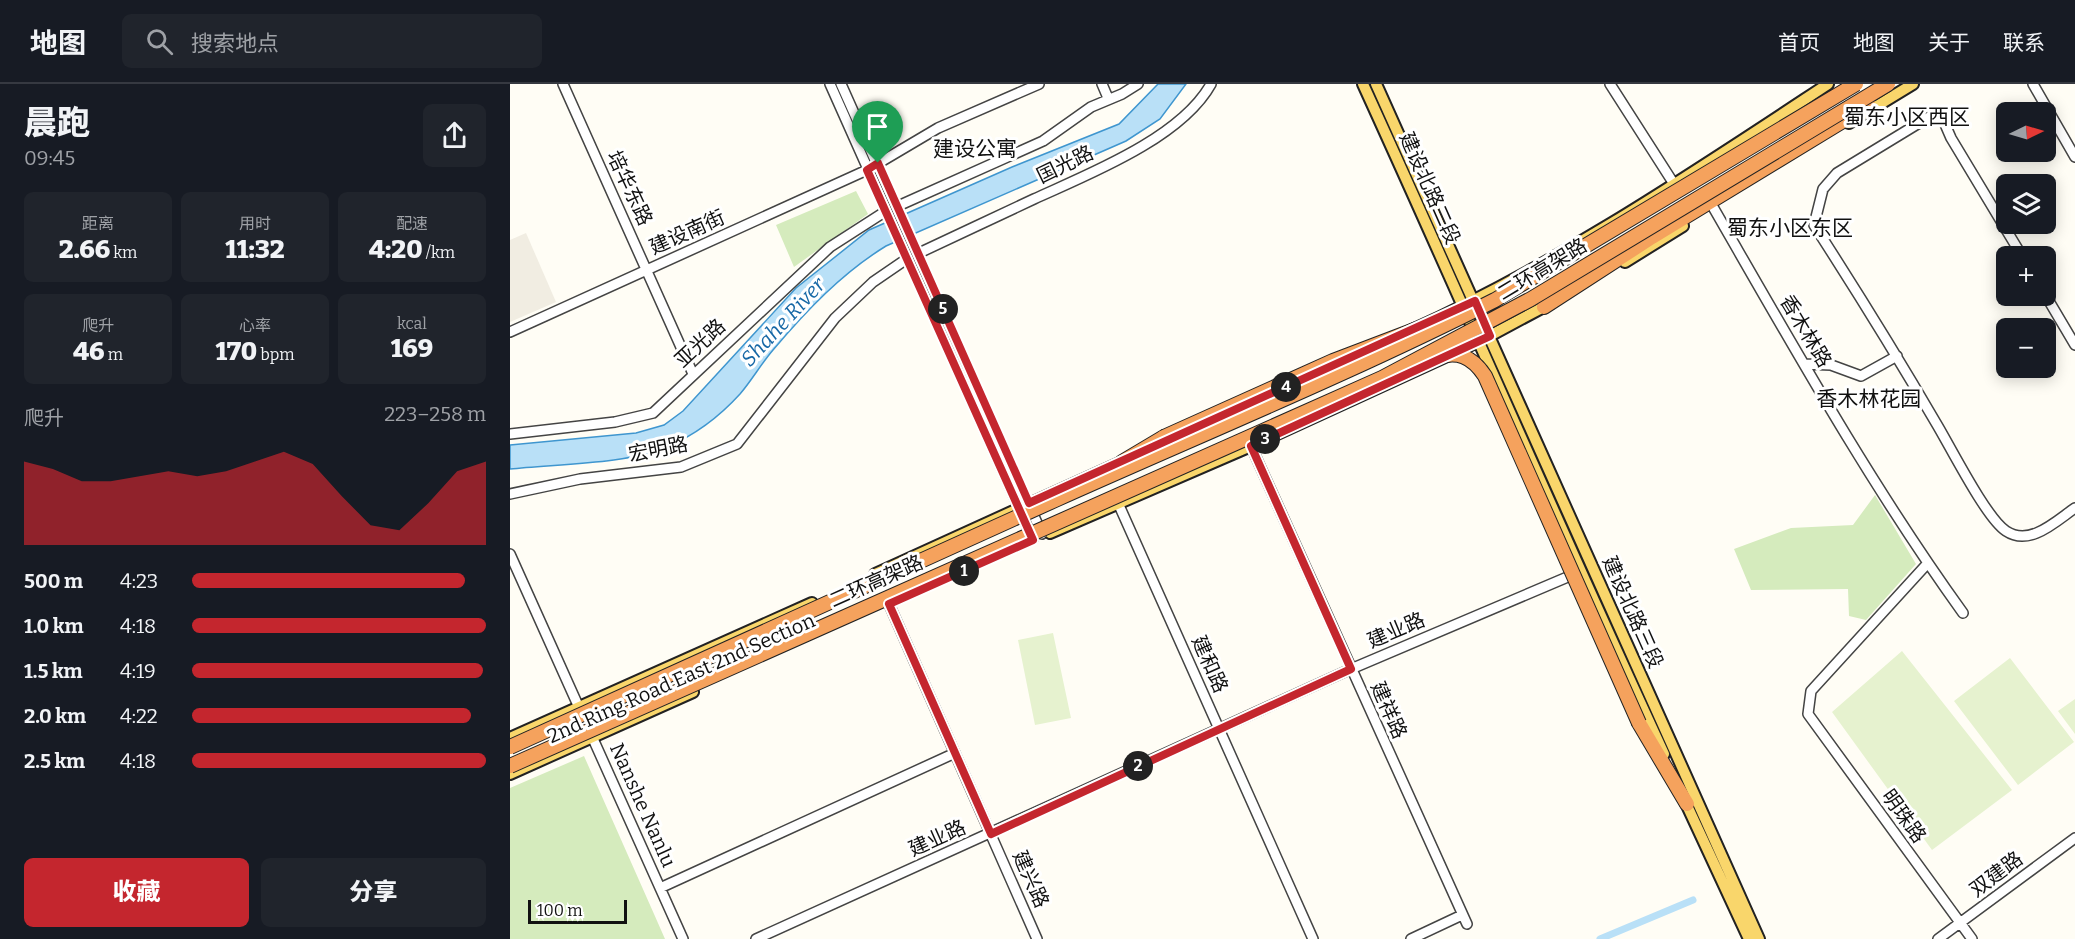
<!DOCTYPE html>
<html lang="zh">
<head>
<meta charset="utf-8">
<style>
  :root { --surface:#171b24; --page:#20242c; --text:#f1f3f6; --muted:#9ea1a6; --line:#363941; --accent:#c4262e }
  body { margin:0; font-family:Bitter,"Noto Sans SC",serif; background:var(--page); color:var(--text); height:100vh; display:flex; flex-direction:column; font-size:22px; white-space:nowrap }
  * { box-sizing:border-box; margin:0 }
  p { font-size:20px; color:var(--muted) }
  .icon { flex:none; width:33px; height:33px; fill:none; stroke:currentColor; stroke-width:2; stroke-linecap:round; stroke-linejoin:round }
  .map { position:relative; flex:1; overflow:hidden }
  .sheet { display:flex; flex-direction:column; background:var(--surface); width:510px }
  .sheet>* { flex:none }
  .needle { width:39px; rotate:85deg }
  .tools { position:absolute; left:1486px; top:18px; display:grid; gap:12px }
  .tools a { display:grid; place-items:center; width:60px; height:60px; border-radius:9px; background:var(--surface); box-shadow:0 3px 15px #0003; font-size:30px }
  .scale { position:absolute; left:18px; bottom:15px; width:99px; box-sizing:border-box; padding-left:6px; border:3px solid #111; border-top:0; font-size:16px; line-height:21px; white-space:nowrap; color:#111; -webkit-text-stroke:4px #fff; paint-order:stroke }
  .pin { position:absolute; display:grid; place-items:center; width:51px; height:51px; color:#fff; margin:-62px -26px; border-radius:50% 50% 50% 0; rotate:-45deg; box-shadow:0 0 6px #0007 }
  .pin .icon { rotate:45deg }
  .km { position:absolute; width:30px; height:30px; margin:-15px; border-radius:50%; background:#222; color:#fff; font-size:16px; line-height:30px; text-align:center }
  .round { display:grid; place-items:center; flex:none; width:63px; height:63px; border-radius:9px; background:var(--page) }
  .head { display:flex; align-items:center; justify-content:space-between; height:102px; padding:0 24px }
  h1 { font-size:33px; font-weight:800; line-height:45px }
  .stats { display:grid; grid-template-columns:repeat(3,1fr); gap:9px; height:102px; padding:6px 24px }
  .stats div { display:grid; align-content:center; border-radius:9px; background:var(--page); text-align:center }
  .stats b { font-size:26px; font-weight:800 }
  .stats small { font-size:16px; font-weight:400 }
  .stats p { font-size:16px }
  .chart { height:168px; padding:12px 24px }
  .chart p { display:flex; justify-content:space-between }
  .chart svg { width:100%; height:108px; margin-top:6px; fill:var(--accent); opacity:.7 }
  .button { display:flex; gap:12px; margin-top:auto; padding:12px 24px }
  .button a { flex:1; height:69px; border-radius:9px; background:var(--accent); color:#fff; font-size:24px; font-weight:800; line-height:69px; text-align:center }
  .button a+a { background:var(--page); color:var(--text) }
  ul { padding:0 24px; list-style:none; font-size:20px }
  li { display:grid; grid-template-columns:96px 72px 1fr; align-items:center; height:45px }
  li i { height:15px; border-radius:8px; background:var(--accent) }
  header { display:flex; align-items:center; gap:36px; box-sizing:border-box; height:84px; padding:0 30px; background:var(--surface); border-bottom:2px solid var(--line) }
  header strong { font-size:28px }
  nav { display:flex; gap:33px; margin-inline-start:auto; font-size:21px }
  .search { width:420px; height:54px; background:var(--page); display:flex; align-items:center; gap:15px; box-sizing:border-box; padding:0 21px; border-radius:9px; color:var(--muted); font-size:22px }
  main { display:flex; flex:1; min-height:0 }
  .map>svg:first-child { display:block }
</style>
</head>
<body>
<header>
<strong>地图</strong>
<div class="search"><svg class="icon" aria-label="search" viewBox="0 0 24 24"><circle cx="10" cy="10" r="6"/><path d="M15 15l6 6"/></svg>搜索地点</div>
<nav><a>首页</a><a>地图</a><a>关于</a><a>联系</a></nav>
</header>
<main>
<section class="sheet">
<div class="head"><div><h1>晨跑</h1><p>09:45</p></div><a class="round"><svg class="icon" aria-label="share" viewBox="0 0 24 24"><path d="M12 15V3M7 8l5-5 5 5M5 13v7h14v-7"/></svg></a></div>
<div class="stats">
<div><p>距离</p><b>2.66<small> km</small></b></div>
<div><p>用时</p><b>11:32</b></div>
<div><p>配速</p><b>4:20<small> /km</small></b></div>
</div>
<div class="stats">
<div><p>爬升</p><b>46<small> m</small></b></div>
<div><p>心率</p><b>170<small> bpm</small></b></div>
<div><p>kcal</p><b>169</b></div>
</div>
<div class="chart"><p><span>爬升</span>223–258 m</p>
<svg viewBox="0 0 160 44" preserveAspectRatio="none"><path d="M0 44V10L10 13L20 18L30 18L40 16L50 14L60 16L70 14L80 10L90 6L100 11L110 24L120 36L130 38L140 27L150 14L160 10V44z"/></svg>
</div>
<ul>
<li><b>500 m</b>4:23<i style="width:93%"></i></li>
<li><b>1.0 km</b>4:18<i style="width:100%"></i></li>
<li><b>1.5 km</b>4:19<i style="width:99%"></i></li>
<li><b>2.0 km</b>4:22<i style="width:95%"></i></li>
<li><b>2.5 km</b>4:18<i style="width:100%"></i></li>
</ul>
<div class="button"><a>收藏</a><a>分享</a></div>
</section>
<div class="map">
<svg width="1565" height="855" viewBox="0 0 1565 855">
  <rect width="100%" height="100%" fill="#fffdf5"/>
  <path fill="#d5ebbd" d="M346,107L358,130L284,183L266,141Z
    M1365,411L1406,480L1356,536L1339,532L1338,505L1241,506L1224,465L1281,444L1343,441Z
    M74,672L144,830L155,855H0V704Z"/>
  <path fill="#e6f2cf" d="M543,549L561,634L525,641L508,556Z
    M1392,567L1502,706L1422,766L1322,628Z
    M1500,574L1564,658L1508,701L1444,617Z
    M1565,615V650L1548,627Z"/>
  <path fill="#f1ede2" d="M16,149L46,218L0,238V156Z"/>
  <path fill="#b9e0f7" stroke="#3f96cf" stroke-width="1.5" d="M648,0H676L650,35L616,57L376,162C332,189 296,227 263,266C251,280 242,296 230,310C210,332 185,351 157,363C119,380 44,380 0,385V361L126,349L154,341L173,327L286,204L359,146L502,83L609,40Z"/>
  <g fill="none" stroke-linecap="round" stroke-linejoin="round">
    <path stroke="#b9e0f7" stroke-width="7" d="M1090,855L1183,816"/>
    <g stroke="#444" stroke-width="12">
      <path id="minor" d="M53,0L183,290
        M320,0L523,455
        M331,0L532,450
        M592,0L598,14
        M1100,0L1164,100
        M1523,0L1565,73
        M388,122L533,57L581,23L612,10L628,0
        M1203,123C1282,260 1360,400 1453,529
        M409,169C447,151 486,133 524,115C579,90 671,54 701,0
        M1512,172L1441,54L1431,31L1419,33L1327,89L1313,105L1304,141C1346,206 1387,272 1426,339C1440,362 1476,434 1496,447C1520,463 1546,437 1565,424
        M1536,212L1565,261
        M0,248L357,86L428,44L529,0
        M1294,280L1321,281L1351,292L1387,272
        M0,350L105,338L143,329L320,163L376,127
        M741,362L957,840
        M0,410L70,395L171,383L227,360L325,234L363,198L398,174
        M608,419L803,855
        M0,470L173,855
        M1417,480L1301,607L1298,630L1462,855
        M379,520L527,855
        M150,804L445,669
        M246,855L841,585L1067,489
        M901,855L952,831
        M1428,855L1565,754"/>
    </g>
    <g stroke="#222" stroke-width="14">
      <path id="major" d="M853,0C955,223 1051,448 1154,670
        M866,0L1249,855
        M1339,39L1403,0
        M1115,178L1173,142
        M900,247C1048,180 1183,89 1318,0
        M540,449L741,362L970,257L1041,219
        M365,490L618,375
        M0,654L302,519
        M0,690L183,608
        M1174,715L1239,855"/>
    </g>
    <g stroke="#222" stroke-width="16">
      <path id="highway" d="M1034,223L1142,153L1341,32L1358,16
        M612,378L654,353
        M1129,639L1177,720"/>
    </g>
    <use href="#minor" stroke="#fff" stroke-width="9"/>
    <use href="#major" stroke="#f9d66b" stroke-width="10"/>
    <use href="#highway" stroke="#f5a25d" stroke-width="14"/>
    <g stroke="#222" stroke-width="16" stroke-linecap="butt">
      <path id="highway-bridge" d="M925,274C947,266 962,272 975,292L1129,639
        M654,353L823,277L907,245
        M0,663C182,582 363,498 545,416C692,350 841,289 985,216L1346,0
        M0,682L872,294L1021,215L1378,0"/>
    </g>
    <use href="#highway-bridge" stroke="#f5a25d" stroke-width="14"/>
  </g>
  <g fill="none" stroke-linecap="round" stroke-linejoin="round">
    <g stroke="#fff" stroke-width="12">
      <path id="route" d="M368,79L519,419L965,217L980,252L741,362L841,585L481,750L379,520L523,456L357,86Z"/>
    </g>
    <use href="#route" stroke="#c4262e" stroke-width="8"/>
  </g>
  <g text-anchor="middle" stroke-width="6" stroke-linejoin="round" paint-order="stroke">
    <g font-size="20" fill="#111" stroke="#fff">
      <text transform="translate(555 80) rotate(-26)" y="7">国光路</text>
      <text transform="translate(120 104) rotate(65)" y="7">培华东路</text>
      <text transform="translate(920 104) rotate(66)" y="7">建设北路二段</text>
      <text transform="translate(177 148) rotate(-24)" y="7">建设南街</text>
      <text transform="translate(1032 185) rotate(-31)" y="7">二环高架路</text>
      <text transform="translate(1296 247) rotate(59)" y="7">香木林路</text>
      <text transform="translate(190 259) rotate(-43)" y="7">亚光路</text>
      <text transform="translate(148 365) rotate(-11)" y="7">宏明路</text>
      <text transform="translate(366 497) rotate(-24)" y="7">二环高架路</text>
      <text transform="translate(1123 528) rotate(66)" y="7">建设北路三段</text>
      <text transform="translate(886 546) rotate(-23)" y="7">建业路</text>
      <text transform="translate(700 580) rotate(66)" y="7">建和路</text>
      <text transform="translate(171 594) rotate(-24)" y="7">2nd Ring Road East 2nd Section</text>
      <text transform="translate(879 626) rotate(66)" y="7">建祥路</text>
      <text transform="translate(133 721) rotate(66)" y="7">Nanshe Nanlu</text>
      <text transform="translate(1394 732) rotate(54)" y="7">明珠路</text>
      <text transform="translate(427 754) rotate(-24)" y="7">建业路</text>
      <text transform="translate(1486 790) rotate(-37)" y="7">双建路</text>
      <text transform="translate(521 795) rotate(66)" y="7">建兴路</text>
    </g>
    <g font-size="21" fill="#111" stroke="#fff">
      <text x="1397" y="40">蜀东小区西区</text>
      <text x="465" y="72">建设公寓</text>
      <text x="1280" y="151">蜀东小区东区</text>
      <text x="1359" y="322">香木林花园</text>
    </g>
    <g font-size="21" font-style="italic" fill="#1768a6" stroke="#fff">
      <text transform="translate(273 238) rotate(-47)" y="7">Shahe River</text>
    </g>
  </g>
</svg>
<div class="tools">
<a><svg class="needle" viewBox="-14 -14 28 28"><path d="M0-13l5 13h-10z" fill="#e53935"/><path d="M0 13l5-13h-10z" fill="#9ea1a6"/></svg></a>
<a><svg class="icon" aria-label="layers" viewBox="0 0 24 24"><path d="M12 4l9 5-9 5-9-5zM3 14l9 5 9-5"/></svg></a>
<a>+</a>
<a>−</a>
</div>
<div class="scale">100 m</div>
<div class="pin" style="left:368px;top:79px;background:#1e9e55"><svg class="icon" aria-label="arrive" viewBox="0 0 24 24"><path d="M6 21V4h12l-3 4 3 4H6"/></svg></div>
<b class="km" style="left:454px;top:487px">1</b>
<b class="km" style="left:628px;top:682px">2</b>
<b class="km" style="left:755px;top:355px">3</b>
<b class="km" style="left:776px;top:303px">4</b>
<b class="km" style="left:433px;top:225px">5</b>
</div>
</main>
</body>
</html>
